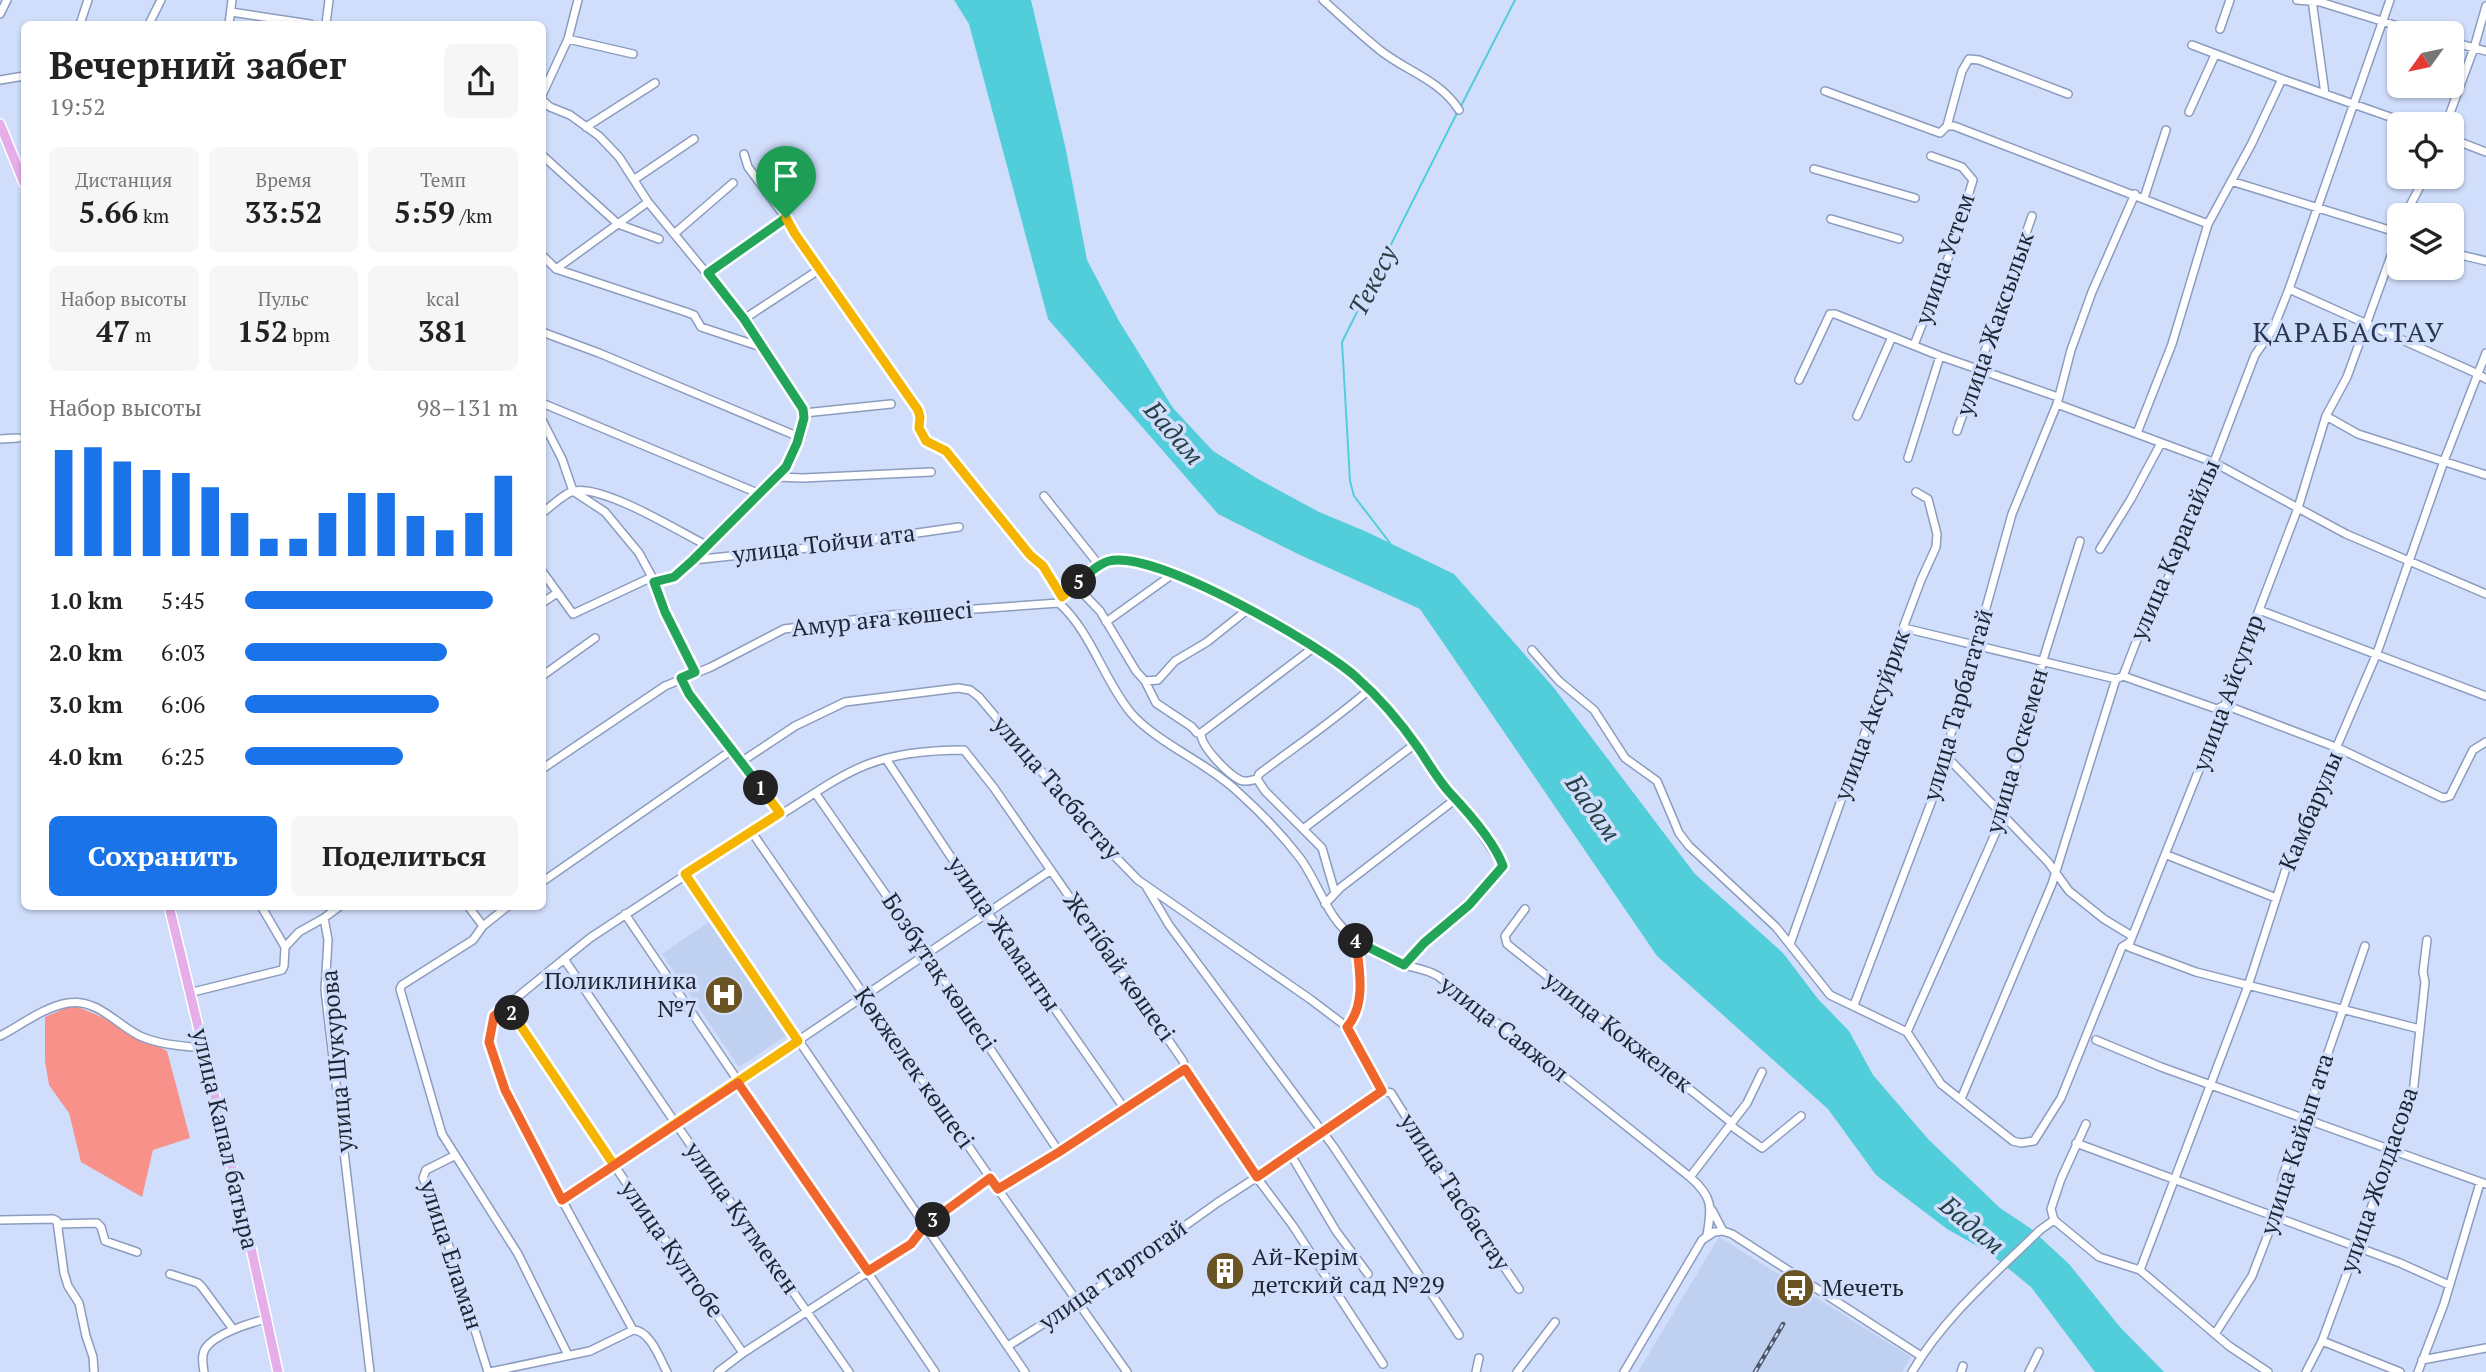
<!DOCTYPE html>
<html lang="ru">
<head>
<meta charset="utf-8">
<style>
  :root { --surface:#fff; --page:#f6f6f6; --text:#222; --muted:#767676; --accent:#1a73e8 }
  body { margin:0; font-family:"PT Serif",serif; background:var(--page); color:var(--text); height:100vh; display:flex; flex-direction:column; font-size:26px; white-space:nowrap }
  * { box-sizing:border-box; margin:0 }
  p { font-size:23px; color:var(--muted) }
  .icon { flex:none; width:38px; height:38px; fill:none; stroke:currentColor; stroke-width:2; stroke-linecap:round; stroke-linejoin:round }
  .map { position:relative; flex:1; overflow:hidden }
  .side { position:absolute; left:21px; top:21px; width:525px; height:889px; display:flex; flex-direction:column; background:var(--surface); border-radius:10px; box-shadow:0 2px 5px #0004 }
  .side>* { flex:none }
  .needle { width:46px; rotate:237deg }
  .fabs { position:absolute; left:2387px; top:21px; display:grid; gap:14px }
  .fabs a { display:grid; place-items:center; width:77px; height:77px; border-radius:10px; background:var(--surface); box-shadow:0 2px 5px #0004; font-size:35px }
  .pin { position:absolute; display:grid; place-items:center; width:60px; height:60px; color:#fff; margin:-72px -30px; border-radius:50% 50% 50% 0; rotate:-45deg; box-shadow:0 0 7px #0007 }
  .pin .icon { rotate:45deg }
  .km { position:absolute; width:35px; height:35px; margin:-18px; border-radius:50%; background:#222; color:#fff; font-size:19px; line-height:35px; text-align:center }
  .round { display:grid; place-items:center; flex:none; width:74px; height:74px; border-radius:10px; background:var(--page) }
  .overview { display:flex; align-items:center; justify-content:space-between; height:119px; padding:0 28px }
  h1 { font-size:38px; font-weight:600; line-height:52px }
  .metrics { display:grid; grid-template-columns:repeat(3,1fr); gap:10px; height:119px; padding:7px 28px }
  .metrics div { display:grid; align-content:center; border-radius:10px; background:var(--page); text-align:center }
  .metrics b { font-size:30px; font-weight:600 }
  .metrics small { font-size:19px; font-weight:400 }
  .metrics p { font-size:19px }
  .chart { height:196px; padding:14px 28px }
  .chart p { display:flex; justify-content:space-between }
  .chart svg { width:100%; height:126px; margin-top:7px; stroke:var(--accent); stroke-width:6 }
  .action { display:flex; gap:14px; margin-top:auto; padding:14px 28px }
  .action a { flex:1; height:80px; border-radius:10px; background:var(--accent); color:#fff; font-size:28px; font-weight:600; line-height:80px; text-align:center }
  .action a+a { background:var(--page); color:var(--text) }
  ul { padding:0 28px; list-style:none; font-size:23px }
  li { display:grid; grid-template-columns:112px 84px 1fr; align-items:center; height:52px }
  li i { height:18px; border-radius:9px; background:var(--accent) }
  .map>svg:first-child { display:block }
</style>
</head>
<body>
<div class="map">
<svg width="2486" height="1372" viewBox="0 0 2486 1372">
  <rect width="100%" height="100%" fill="#d0defc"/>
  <path fill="#bfd0f1" d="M709,922L786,1036L739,1067L662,954Z
    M1719,1237L1911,1357L1902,1372H1638Z"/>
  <path fill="#f89189" d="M73,1005L109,1020L167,1051L190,1138L153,1150L142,1197L81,1162L69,1113L49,1085L45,1061V1017Z"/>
  <path fill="#52cdda" d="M954,0H1031L1066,150L1087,260L1119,321L1173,408L1213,451L1258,479L1319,512L1367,532L1454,574L1554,688L1695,874L1783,953L1818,999L1849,1031L1873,1075L1929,1140L2000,1208L2030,1228L2069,1264L2120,1327L2164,1372H2095L2031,1287L1988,1252L1947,1229L1876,1175L1828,1109L1657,956L1420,609L1300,555L1218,514L1048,319L969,24Z"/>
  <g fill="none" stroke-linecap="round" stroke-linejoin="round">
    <path stroke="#52cdda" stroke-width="2" d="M1460,108L1515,0
      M1390,543L1354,496L1350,481L1342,342L1457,113"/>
    <g stroke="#8c9cbf" stroke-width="10">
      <path id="minor" d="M1323,0C1342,17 1361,35 1381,51C1408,72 1440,80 1459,110
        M2297,0L2320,2L2420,33
        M2312,0L2325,94
        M231,12L310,24
        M0,14L7,0
        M80,24L88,0
        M149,24L161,0
        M229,24L232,0
        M326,24L329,0
        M2220,29L2230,0
        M568,39L633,54
        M2452,42L2486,51
        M2192,45L2282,79L2410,124
        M0,80L24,76
        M1825,91L1940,133L1947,126H1954L2208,224
        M542,95L568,39L578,0
        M542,100L550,107L570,115L599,136L619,157L648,202L744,319L804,413C802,475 730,517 693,560
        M2189,112L2215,55
        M2446,124L2474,48L2486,6
        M1947,126L1962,71L1969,59L1979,60L2068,94
        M586,127L655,83
        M2452,139L2486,152
        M744,154L748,167L786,218L795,234L850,310L868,340L918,410L920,417L919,428L926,441L946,451L1030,555L1047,571L1062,597
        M542,155L618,224L659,239
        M1814,169L1915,198
        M635,179L694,139
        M2231,181L2399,233
        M2144,198L2166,130
        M2405,215L2425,177
        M1831,219L1899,239
        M674,234L733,183
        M2452,253L2486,261
        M542,255L556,269L686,312L694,315L701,327L761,347
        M556,269L648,202
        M708,273L786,218
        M2289,289L2478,374L2486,379
        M744,319L814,273
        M542,332L599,353L799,437
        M1914,345L1952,248L1973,180L1962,167L1931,156
        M1799,380L1830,314H1835L1940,356L2058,397
        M542,403L760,494
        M2057,404L2213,462L2346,534L2486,594
        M804,413L891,404
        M1857,416L1892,337
        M2326,416L2358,434L2486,475
        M542,420L562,459L573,491L605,512L639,553L652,577L665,612L695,672
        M1957,431L2032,216
        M2137,433L2172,344L2208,224L2252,143L2282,79
        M0,439L18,438
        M1908,458L1940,356
        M777,477L803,478L931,472
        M1044,496L1099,565
        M542,513C551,507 564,493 574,491C604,485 678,531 706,545
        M2100,549L2131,499L2161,443
        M542,571L573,614L652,577
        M654,582L674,577L693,560L827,546L959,527
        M1075,585L1100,611L1136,671L1145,681L1158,680L1175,661L1207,642L1247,610
        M542,603L557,593
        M1059,603C1066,589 1096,563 1111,561C1160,552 1328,650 1365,685C1399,717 1423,756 1450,793L1474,822L1503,866L1469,905L1425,943L1403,965
        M2259,610L2486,696
        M1106,622L1173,574
        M1904,628L2116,679
        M1532,650L1559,681L1594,710L1625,758L1657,781L1679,833L1689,846L1776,927L1830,995L1907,1032L1941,1084L2013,1141L2021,1143L2034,1141L2061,1098L2122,947L2130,942L2225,705L2241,657L2298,508L2326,416L2347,377L2399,234
        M542,676L595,638
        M2123,676L2217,709L2225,705L2338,748L2443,798L2450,796L2473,750L2486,742
        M681,678L689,694L780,813
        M1145,681L1156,703L1192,727L1197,733H1201
        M1201,733L1313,648
        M1201,733C1200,746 1228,774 1240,780C1246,783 1251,780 1257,779
        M1948,758L2048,862L2069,891L2104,919L2132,936
        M886,759L988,913L1124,1108
        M741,762L795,726L845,702L958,688L970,690L979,697L1100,841L1138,880L1310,999L1347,1027C1367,1003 1359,967 1355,939
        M542,769L665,686L711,667L784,629L891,615L1059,603C1092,633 1103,679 1131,713C1157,743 1208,763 1238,792C1258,810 1283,836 1300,858C1320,885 1326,919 1357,940C1370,949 1388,962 1403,965C1416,968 1426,969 1438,976L1690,1177C1713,1197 1712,1207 1707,1235
        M816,794L927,954L1059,1152
        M1303,829L1415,744
        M751,831L998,1189L1127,1372
        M2167,855L2276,898
        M685,874L1025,1372
        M542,882L732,750
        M1147,888L1169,925L1333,1146L1459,1335
        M1335,893L1322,848L1265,791L1257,779L1259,774C1296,746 1335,720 1370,689
        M1325,904L1340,888L1457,798
        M261,906L285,947
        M468,906L483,926
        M508,906L483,926L473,940L402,985L400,989L442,1134L518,1254L568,1355
        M1525,909L1505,936L1507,944L1732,1123
        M625,914L935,1372
        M324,918L340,906
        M2130,942L2129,947L2196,972L2420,1029
        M1790,944L1888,668L1921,580L1936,547L1937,534L1928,499L1916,492
        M564,959L676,1124L849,1372
        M189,993L282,970L284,966L285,947L299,932L324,918L328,940L325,990L370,1372
        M507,1005L614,1165L743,1353
        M1854,1005L1948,758V745L2012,514L2057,404L2071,350L2092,292L2135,194
        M1347,1027L1382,1091L1391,1093L1462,1205L1519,1289
        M1907,1032L2004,814L2043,660L2080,541
        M0,1036C21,1025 44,1007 68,1003C97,998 117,1025 140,1036C160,1045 182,1046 204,1048
        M2096,1040L2161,1067L2486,1184
        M1961,1099L2052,884L2116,679L2123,676L2138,637L2159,599L2181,548L2255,355L2273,329L2289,289L2390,0
        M1730,1125L1762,1148L1801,1116
        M2076,1143L2400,1263L2449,1285
        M1291,1155L1336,1231L1368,1274
        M454,1156L426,1170L423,1178L438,1211L488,1372
        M1690,1177L1747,1103L1762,1072
        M998,1189L1059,1152L1185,1069
        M562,1200L1051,870
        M1712,1210L1723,1231
        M0,1220L53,1219L57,1221L64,1273L68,1286L79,1303L86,1336L93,1357L94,1372
        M2054,1220L2051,1209L2061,1179L2086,1124
        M58,1224L97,1223L101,1227L105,1241L137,1252
        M2140,1270L2248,986L2291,853L2377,653L2444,461L2486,353
        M170,1274L198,1283L202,1287L233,1329
        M2215,1334L2252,1276L2275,1216L2283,1175L2305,1119L2365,946
        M2322,1341L2400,1372
        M1008,1346L1078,1302L1217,1203L1257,1177L1382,1091
        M2422,1360L2486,1348
        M204,1372C203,1365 201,1356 205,1349C214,1334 250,1323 266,1319
        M490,1372L590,1351L633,1330
        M667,1372C660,1359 650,1330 633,1330L562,1200L505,1091L489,1042L494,1016L590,938L780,813L785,812C811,796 838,776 866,765C896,753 932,750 964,750L994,788L1183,1061L1185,1069L1249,1167L1293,1226L1383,1364
        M718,1372L743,1353L911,1244L925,1226L990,1178
        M1476,1372L1479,1358
        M1517,1372L1555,1322
        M1624,1372L1702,1240L1714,1232L1723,1231L1732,1234L1921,1356
        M1912,1372C1944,1317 1995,1274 2040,1230L2054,1220L2099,1257L2140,1270L2229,1346L2268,1372
        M1961,1372L1963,1366
        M2029,1372L2039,1352
        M2306,1372L2322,1341L2413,1094L2425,982L2423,972L2427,940
        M2418,1372L2444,1304L2480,1183"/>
    </g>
    <g stroke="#fff" stroke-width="12">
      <path id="major" d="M0,124L24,183
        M169,906L246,1225L278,1372"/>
    </g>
    <use href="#minor" stroke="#fff" stroke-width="7"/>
    <use href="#major" stroke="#e5aee8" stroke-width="9"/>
    <g stroke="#4e5669" stroke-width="4.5">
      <path id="rail" d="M1755,1372L1783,1324"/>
    </g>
    <use href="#rail" stroke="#d0defc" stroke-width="2" stroke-dasharray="5" stroke-linecap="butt"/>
  </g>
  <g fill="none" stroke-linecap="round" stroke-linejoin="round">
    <g stroke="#fff" stroke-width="14">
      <path id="split-1" d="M761,788L689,694L681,678L695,672L665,612L654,582L674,577L693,560L786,467L797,443L804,418L803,409L744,319L708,273L786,218"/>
    </g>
    <g stroke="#fff" stroke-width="14">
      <path id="split-2" d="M512,1013L614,1165L798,1041L685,874L780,813L761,788"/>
    </g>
    <g stroke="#fff" stroke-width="14">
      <path id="split-3" d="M512,1013L507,1005L494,1016L489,1042L505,1090L562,1200L738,1083L868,1271L911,1244L925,1226L933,1220"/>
    </g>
    <g stroke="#fff" stroke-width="14">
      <path id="split-4" d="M933,1220L990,1178L998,1189L1059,1152L1185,1069L1257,1177L1382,1091L1347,1027C1367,1004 1359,968 1356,941"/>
    </g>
    <g stroke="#fff" stroke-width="14">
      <path id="split-5" d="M1079,582C1088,574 1098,564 1109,561C1155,549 1320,645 1356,677C1380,698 1401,723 1419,749C1429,764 1438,780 1450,793C1466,810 1495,843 1503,866L1469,905L1424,943L1404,965L1356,941"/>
    </g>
    <g stroke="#fff" stroke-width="14">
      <path id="split-6" d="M786,218L795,234L918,410L920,417L919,428L926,441L946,451L1030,555L1043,566L1062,597L1079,582"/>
    </g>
    <use href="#split-1" stroke="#22a559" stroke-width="9"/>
    <use href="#split-2" stroke="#f5b400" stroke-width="9"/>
    <use href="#split-3" stroke="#f0652b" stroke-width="9"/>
    <use href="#split-4" stroke="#f0652b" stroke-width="9"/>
    <use href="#split-5" stroke="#22a559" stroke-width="9"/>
    <use href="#split-6" stroke="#f5b400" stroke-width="9"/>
  </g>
  <defs>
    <g id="hospital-disc" transform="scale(2.0125)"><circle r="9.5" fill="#6a5424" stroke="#d0defc"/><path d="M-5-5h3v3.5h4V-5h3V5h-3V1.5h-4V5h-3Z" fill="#fff"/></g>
    <g id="building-disc" transform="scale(2.0125)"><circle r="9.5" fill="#6a5424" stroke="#d0defc"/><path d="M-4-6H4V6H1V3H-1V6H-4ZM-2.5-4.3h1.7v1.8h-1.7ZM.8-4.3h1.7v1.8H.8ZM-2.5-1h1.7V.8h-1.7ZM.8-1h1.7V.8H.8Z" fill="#fff"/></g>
    <g id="bus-disc" transform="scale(2.0125)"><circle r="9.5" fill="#6a5424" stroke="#d0defc"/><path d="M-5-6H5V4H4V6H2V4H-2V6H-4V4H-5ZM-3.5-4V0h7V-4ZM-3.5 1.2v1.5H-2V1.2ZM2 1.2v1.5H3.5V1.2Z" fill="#fff"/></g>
  </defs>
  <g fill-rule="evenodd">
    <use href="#hospital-disc" x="724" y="995"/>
    <use href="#building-disc" x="1225" y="1271"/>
    <use href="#bus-disc" x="1795" y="1288"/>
  </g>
  <g text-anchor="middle" stroke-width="7" stroke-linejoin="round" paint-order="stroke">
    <g font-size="24" fill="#1f2533" stroke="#d0defc">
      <text transform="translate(1945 259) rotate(-71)" y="8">улица Устем</text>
      <text transform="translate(1995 324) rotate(-71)" y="8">улица Жаксылык</text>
      <text transform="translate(824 544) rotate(-7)" y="8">улица Тойчи ата</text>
      <text transform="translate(2175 550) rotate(-67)" y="8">улица Карагайлы</text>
      <text transform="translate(882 619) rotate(-6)" y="8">Амур аға көшесі</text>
      <text transform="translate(2228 693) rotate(-70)" y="8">улица Айсугир</text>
      <text transform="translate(1958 705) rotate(-74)" y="8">улица Тарбагатай</text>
      <text transform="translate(1872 715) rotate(-70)" y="8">улица Аксуйрик</text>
      <text transform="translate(2017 751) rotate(-74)" y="8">улица Оскемен</text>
      <text transform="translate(1057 788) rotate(49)" y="8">улица Тасбастау</text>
      <text transform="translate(2311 811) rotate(-67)" y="8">Камбарулы</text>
      <text transform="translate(1004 934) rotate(56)" y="8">улица Жаманты</text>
      <text transform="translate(1119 967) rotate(55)" y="8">Жетібай көшесі</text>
      <text transform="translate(939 972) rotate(56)" y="8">Бозбұтақ көшесі</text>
      <text transform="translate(1504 1029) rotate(38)" y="8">улица Саяжол</text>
      <text transform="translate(1618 1032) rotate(38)" y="8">улица Кокжелек</text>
      <text transform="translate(337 1061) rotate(-95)" y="8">улица Шукурова</text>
      <text transform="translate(914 1068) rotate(55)" y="8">Көкжелек көшесі</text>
      <text transform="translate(225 1139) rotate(77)" y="8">улица Капал батыра</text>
      <text transform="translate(2297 1144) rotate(-72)" y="8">улица Кайып ата</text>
      <text transform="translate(2379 1180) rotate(-71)" y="8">улица Жолдасова</text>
      <text transform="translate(1455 1192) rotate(57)" y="8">улица Тасбастау</text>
      <text transform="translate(742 1218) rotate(55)" y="8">улица Кутмекен</text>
      <text transform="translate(672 1249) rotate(55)" y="8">улица Култобе</text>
      <text transform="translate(451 1255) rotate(72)" y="8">улица Еламан</text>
      <text transform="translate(1113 1275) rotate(-35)" y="8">улица Тартогай</text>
    </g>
    <g font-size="24" fill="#1f2533" stroke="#d0defc" text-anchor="start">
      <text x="697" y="989" text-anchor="end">Поликлиника<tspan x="697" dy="28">№7</tspan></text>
      <text x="1252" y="1265">Ай-Керім<tspan x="1252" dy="28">детский сад №29</tspan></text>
      <text x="1822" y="1296">Мечеть</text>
    </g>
    <g font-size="26" font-style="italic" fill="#274245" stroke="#d0defc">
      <text transform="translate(1373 281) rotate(-63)" y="9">Текесу</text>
      <text transform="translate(1174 433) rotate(49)" y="9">Бадам</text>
      <text transform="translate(1593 808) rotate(55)" y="9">Бадам</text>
      <text transform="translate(1972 1225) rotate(40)" y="9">Бадам</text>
    </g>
    <g font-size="28" letter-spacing="2" fill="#2a3753" stroke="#d0defc">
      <text x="2349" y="342">ҚАРАБАСТАУ</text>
    </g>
  </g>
</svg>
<div class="fabs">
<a><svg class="needle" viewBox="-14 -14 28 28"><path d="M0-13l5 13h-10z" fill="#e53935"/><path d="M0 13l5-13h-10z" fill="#767676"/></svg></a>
<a><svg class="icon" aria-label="locate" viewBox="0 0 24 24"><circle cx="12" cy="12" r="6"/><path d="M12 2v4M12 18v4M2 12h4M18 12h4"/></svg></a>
<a><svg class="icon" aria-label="layers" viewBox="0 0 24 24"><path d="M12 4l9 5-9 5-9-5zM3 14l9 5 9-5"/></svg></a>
</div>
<div class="pin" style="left:786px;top:218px;background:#1e9e55"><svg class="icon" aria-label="arrive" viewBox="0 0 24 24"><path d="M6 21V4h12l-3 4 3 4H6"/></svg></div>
<b class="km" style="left:761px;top:788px">1</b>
<b class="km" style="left:512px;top:1013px">2</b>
<b class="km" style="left:933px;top:1220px">3</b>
<b class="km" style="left:1356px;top:941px">4</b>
<b class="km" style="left:1079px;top:582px">5</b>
<section class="side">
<div class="overview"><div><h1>Вечерний забег</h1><p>19:52</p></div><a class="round"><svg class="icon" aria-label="share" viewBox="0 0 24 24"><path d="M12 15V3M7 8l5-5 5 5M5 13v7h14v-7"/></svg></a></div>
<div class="metrics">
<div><p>Дистанция</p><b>5.66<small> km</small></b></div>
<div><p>Время</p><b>33:52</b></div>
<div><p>Темп</p><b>5:59<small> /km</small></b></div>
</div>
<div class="metrics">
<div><p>Набор высоты</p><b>47<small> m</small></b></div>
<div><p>Пульс</p><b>152<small> bpm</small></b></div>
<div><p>kcal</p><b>381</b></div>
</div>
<div class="chart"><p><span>Набор высоты</span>98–131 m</p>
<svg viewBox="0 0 160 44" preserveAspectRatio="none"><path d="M5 44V7M15 44V6M25 44V11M35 44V14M45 44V15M55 44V20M65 44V29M75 44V38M85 44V38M95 44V29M105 44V22M115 44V22M125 44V30M135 44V35M145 44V29M155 44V16"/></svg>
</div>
<ul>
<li><b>1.0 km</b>5:45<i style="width:91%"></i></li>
<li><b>2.0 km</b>6:03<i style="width:74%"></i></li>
<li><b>3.0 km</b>6:06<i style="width:71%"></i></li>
<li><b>4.0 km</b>6:25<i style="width:58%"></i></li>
</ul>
<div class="action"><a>Сохранить</a><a>Поделиться</a></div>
</section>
</div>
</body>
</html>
